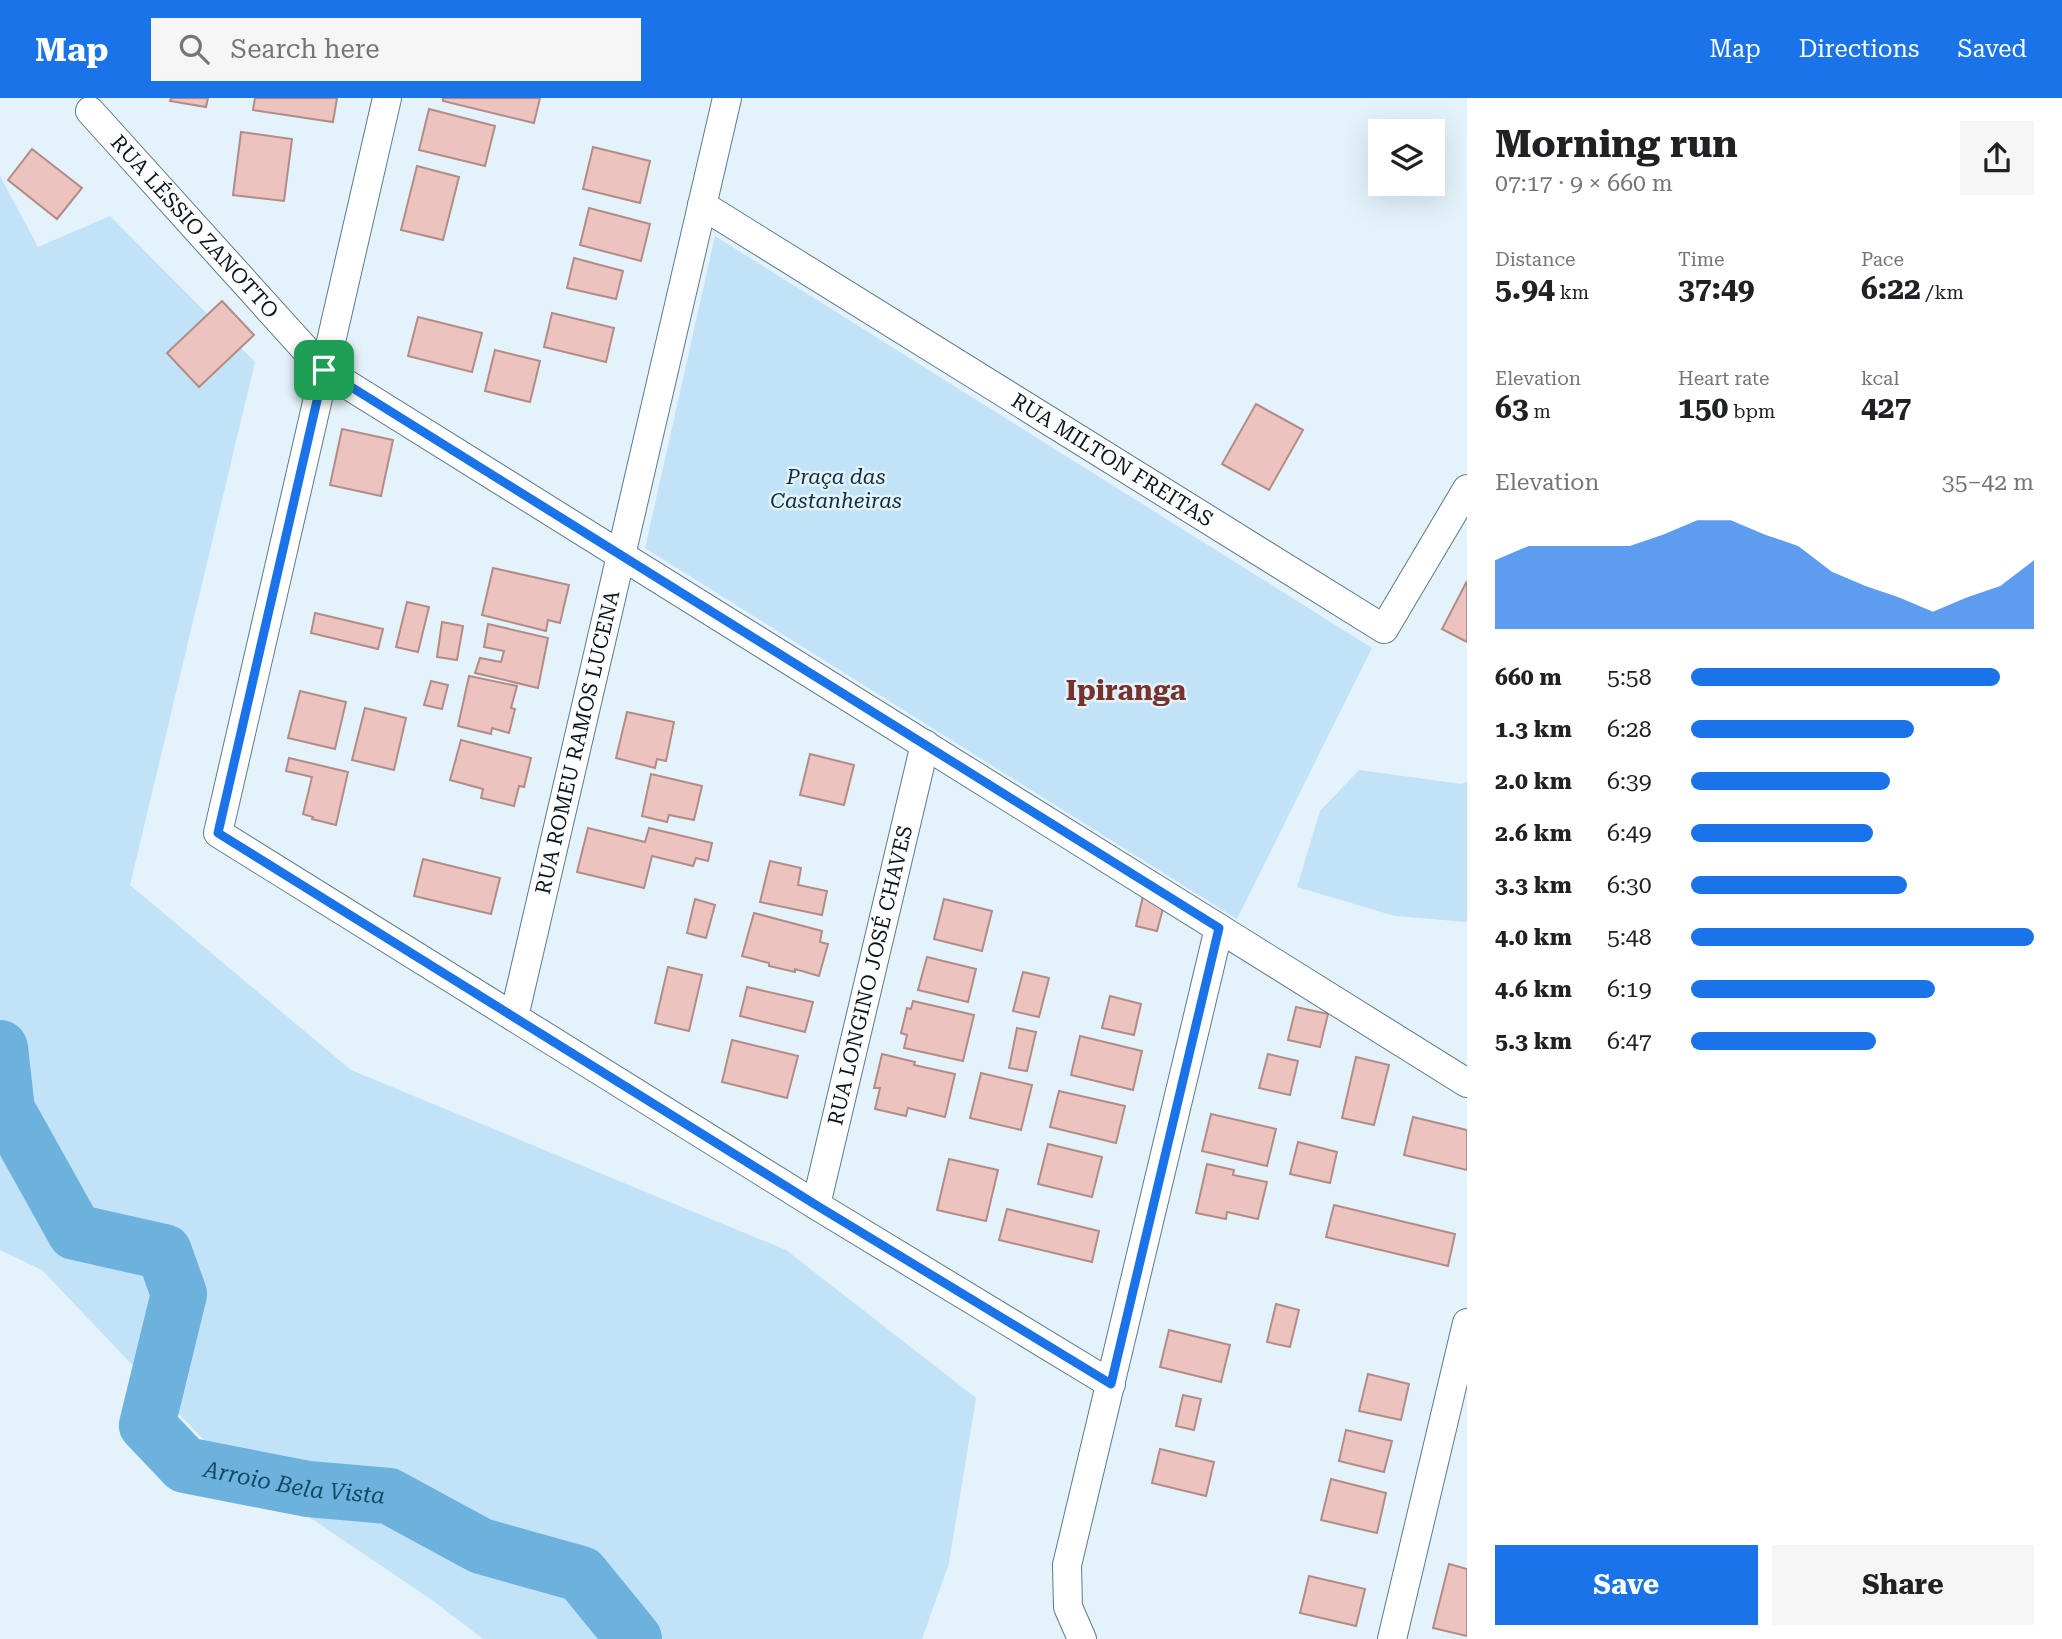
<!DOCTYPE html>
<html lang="en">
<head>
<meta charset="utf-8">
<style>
  :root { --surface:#fff; --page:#f6f6f6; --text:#202124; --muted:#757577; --accent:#1a73e8 }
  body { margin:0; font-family:"Roboto Serif",serif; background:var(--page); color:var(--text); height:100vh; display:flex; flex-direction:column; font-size:26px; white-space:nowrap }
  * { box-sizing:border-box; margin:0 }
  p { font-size:23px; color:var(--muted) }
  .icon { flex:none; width:38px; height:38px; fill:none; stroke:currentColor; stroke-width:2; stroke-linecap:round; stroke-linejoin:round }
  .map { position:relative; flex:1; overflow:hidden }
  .details { display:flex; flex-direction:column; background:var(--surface); width:595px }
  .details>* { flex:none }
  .fabs { position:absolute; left:1368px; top:21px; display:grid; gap:14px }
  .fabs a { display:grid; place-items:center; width:77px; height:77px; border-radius:0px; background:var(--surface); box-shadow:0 7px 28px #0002; font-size:35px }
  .pin { position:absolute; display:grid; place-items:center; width:60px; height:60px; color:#fff; margin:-30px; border-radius:14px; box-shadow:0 4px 10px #0006 }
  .round { display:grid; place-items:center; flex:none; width:74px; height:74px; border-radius:0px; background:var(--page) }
  .overview { display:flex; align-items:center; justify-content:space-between; height:119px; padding:0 28px }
  h1 { font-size:38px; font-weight:700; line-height:52px }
  .metrics { display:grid; grid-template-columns:repeat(3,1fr); gap:10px; height:119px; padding:7px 28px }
  .metrics div { display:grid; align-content:center }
  .metrics b { font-size:30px; font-weight:700 }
  .metrics small { font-size:19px; font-weight:400 }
  .metrics p { font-size:19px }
  .chart { height:196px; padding:14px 28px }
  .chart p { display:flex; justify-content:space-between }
  .chart svg { width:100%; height:126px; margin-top:7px; fill:var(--accent); opacity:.7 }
  .cta { display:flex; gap:14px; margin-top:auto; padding:14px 28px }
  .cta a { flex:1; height:80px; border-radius:0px; background:var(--accent); color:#fff; font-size:28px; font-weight:700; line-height:80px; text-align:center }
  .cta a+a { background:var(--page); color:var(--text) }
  ul { padding:0 28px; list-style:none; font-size:23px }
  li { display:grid; grid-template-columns:112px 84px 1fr; align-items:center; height:52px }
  li i { height:18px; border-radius:9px; background:var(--accent) }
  header { display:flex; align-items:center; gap:42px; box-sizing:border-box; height:98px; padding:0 35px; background:var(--accent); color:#fff }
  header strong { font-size:33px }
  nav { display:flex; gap:38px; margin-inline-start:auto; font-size:24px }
  .search { width:490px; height:63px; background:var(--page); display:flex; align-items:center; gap:18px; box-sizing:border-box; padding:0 24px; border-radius:0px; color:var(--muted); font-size:26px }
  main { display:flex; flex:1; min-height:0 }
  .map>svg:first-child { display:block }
</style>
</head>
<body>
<header>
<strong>Map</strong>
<div class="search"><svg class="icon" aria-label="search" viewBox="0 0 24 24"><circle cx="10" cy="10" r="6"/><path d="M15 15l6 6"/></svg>Search here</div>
<nav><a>Map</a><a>Directions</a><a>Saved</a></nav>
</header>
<main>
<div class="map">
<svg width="1467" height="1541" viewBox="0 0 1467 1541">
  <rect width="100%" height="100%" fill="#e4f2fb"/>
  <path fill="#c2e2f7" d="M0,78L38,149L110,118L255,264L130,787L351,972L786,1152L976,1300L949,1465L922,1541H483L432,1502L219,1358L42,1172L0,1152Z
    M715,138L1372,550L1237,821L645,450Z
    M1359,672L1462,686L1467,683V824L1395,818L1297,789L1320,713Z"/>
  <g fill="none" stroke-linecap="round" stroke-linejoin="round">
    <path stroke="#6cb2dc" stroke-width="56" id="s1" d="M0,950L7,1012L75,1134L164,1154L179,1196L147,1327L185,1367L308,1391L389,1398L481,1448L581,1476L634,1541"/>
  </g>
  <path fill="#ecc3be" stroke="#b28c87" stroke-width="2" d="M171,0H208L206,9L170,3Z
    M255,0H337L333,24L253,12Z
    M443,0H540L534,25L443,3Z
    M429,11L495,28L485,68L419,52Z
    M241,34L292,41L284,103L233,97Z
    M593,49L650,63L640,105L583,91Z
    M32,51L82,90L57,121L8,82Z
    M417,68L459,79L443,142L401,132Z
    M589,110L650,126L641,163L580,147Z
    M574,160L623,173L616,201L567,190Z
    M222,203L254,237L199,289L167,255Z
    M552,215L614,230L606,264L544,249Z
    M418,219L482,235L472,274L408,258Z
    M495,252L540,263L530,304L485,293Z
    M1256,306L1303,332L1269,392L1222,366Z
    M342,331L393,342L381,398L330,387Z
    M493,470L569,487L560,525L548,522L546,533L482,517Z
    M1467,483V544L1442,531Z
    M407,504L429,509L418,554L396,549Z
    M315,515L383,531L378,551L311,535Z
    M442,524L463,528L457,562L437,559Z
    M488,526L548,540L538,590L475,575L480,560L501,564L504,553L484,549Z
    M469,578L517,588L511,610L515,611L509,635L492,630L491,636L458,628Z
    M431,583L448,587L442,611L424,607Z
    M300,593L346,604L335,651L288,640Z
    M365,610L406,620L394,672L352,662Z
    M627,614L674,624L666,663L657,661L655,670L616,660Z
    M461,642L531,660L524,689L519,688L514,708L481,700L483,691L450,682Z
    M810,656L854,667L844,707L800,697Z
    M289,660L348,674L336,727L312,721L313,719L303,716L312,679L286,673Z
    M651,676L702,688L694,722L669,717L667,724L642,718Z
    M588,730L645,744L649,730L712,745L708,763L696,760L693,768L652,758L644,790L577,774Z
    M423,761L500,780L491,816L414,798Z
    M770,763L801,770L798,787L827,793L822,817L760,804Z
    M1143,798L1165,803L1157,833L1136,828Z
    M695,801L715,807L706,840L687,835Z
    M944,801L992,813L982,853L934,841Z
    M754,815L822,833L820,844L828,846L819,878L795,871V874L769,868V865L742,858Z
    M927,859L976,871L968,904L918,892Z
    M668,869L702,877L689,933L655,925Z
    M1023,874L1049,880L1039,919L1013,913Z
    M747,889L813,904L805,934L740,918Z
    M1110,898L1141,906L1134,937L1102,930Z
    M913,903L974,917L963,963L904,950L907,937L901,935L907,910L911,911Z
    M1296,909L1328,916L1320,949L1288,942Z
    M1017,930L1036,934L1027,973L1009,970Z
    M1080,938L1142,953L1133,992L1071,977Z
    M732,942L798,958L787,1000L722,984Z
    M882,956L915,964L914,967L955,976L945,1019L908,1010L906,1018L875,1011L880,990H874Z
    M1268,956L1298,963L1290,997L1259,990Z
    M1356,959L1389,967L1374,1027L1342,1020Z
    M981,975L1032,987L1021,1032L970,1020Z
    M1059,993L1125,1008L1116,1045L1050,1029Z
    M1211,1016L1276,1031L1267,1068L1202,1053Z
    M1413,1019L1467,1032V1072L1404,1057Z
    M1298,1044L1337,1054L1330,1085L1290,1076Z
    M1048,1046L1102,1059L1092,1099L1038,1086Z
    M949,1061L998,1072L986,1123L937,1112Z
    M1207,1066L1234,1072L1233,1077L1267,1084L1258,1121L1227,1114L1226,1121L1196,1115Z
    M1334,1107L1455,1136L1448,1168L1326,1139Z
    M1007,1111L1099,1133L1092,1164L999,1142Z
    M1276,1206L1299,1212L1290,1249L1267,1244Z
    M1169,1232L1230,1247L1221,1284L1160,1269Z
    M1368,1276L1409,1286L1401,1322L1359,1313Z
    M1183,1297L1201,1301L1194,1332L1176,1328Z
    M1346,1332L1392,1343L1384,1374L1339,1363Z
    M1160,1351L1214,1364L1206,1398L1152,1385Z
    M1331,1381L1386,1395L1377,1435L1321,1422Z
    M1449,1466L1467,1471V1538L1433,1530Z
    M1309,1478L1365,1491L1356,1528L1300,1515Z"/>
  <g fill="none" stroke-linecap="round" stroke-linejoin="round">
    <g stroke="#5b7a8e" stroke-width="30">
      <g id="minor">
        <path d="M387,0L218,735L816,1107L1111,1286"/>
        <path id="s2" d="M90,13L324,272L1467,985"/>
        <path id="s3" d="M702,107L1384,531L1467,391"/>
        <path id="s4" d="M514,919L727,0"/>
        <path id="s5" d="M816,1107L925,646"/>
        <path d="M1082,1541L1068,1509L1067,1467L1219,830"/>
        <path d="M1392,1541L1467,1225"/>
      </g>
    </g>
    <use href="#minor" stroke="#fff" stroke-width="28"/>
  </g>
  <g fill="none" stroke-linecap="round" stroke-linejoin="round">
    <g stroke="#fff" stroke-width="14">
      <path id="route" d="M324,272L1219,830L1111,1286L816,1107L218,735Z"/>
    </g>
    <use href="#route" stroke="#1a73e8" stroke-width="9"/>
  </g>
  <g text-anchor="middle" stroke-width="5" stroke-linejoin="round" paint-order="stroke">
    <g font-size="21" fill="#0a171e" stroke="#e4f2fb">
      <text dy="7" stroke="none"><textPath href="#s2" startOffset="156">RUA LÉSSIO ZANOTTO</textPath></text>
      <text dy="7" stroke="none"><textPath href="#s3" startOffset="483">RUA MILTON FREITAS</textPath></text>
      <text dy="7" stroke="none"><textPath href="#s4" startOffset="282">RUA ROMEU RAMOS LUCENA</textPath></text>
      <text dy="7" stroke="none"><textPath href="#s5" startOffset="236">RUA LONGINO JOSÉ CHAVES</textPath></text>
    </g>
    <g font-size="21" font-style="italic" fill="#0e2f40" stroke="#e4f2fb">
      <text x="836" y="386">Praça das<tspan x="836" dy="24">Castanheiras</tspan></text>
    </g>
    <g font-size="23" font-style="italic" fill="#124a66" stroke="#e4f2fb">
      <text dy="8" stroke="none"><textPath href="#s1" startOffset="639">Arroio Bela Vista</textPath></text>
    </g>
    <g font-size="28" font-weight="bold" fill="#78322d" stroke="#e4f2fb">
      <text x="1126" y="602">Ipiranga</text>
    </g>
  </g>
</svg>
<div class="fabs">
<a><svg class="icon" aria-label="layers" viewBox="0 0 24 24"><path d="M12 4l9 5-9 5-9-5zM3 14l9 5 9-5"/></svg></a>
</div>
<div class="pin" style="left:324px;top:272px;background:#1e9e55"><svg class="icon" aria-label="arrive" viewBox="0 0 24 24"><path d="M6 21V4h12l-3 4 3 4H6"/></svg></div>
</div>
<section class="details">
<div class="overview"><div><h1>Morning run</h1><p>07:17 · 9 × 660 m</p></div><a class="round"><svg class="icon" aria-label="share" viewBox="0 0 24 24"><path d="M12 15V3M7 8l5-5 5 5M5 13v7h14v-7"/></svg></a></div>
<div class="metrics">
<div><p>Distance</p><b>5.94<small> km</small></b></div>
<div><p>Time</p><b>37:49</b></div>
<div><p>Pace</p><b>6:22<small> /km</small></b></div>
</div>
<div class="metrics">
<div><p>Elevation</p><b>63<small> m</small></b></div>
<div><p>Heart rate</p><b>150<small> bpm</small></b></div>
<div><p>kcal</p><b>427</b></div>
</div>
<div class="chart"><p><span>Elevation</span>35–42 m</p>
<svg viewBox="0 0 160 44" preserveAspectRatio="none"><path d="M0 44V20L10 15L20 15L30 15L40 15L50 11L60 6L70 6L80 11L90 15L100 24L110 29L120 33L130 38L140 33L150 29L160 20V44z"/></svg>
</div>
<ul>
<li><b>660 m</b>5:58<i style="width:90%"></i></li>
<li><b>1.3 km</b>6:28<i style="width:65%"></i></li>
<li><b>2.0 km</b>6:39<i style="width:58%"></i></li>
<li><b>2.6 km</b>6:49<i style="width:53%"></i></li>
<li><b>3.3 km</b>6:30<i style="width:63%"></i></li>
<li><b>4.0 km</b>5:48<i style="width:100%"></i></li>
<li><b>4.6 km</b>6:19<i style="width:71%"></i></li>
<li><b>5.3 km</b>6:47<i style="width:54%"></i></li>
</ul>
<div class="cta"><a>Save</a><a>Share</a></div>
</section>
</main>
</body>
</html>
